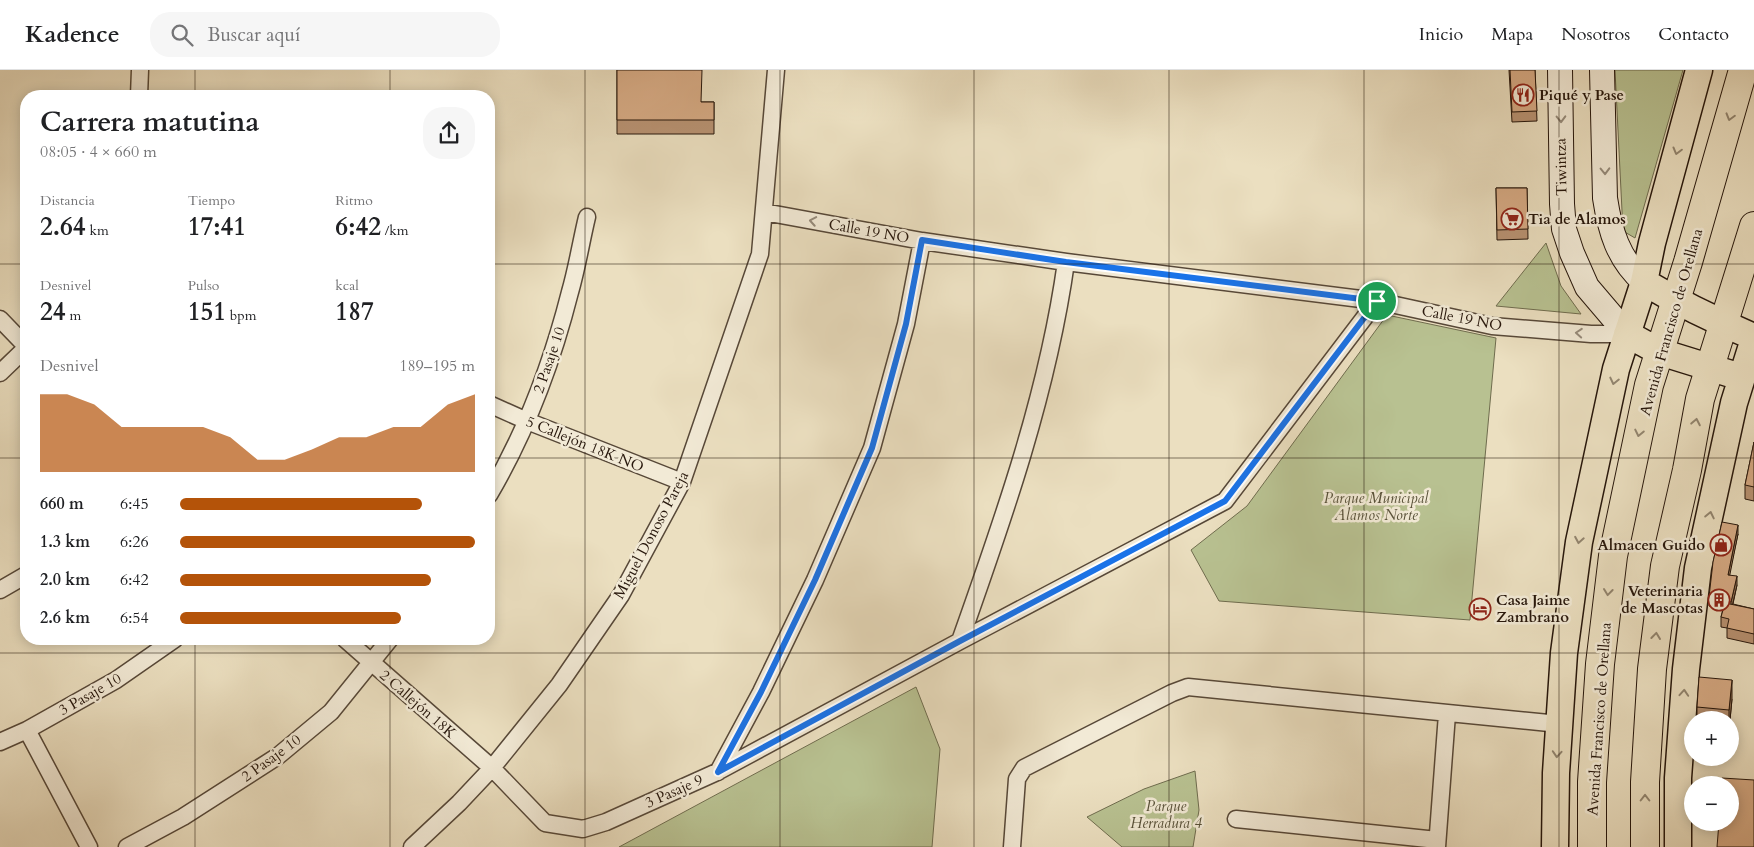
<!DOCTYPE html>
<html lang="es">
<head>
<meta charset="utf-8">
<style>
  :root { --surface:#fff; --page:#f6f6f6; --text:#202124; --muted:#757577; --line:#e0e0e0; --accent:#b45309 }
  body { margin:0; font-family:Cardo,serif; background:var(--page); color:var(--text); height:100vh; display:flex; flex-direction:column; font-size:19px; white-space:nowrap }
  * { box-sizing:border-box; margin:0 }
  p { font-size:16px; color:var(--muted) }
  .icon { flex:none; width:28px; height:28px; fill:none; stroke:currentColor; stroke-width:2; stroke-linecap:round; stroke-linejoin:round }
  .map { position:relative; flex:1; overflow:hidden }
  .drawer { position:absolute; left:20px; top:20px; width:475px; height:555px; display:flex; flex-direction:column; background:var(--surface); border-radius:20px; box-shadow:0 2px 12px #0003 }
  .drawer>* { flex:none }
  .tools { position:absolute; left:1684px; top:641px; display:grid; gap:10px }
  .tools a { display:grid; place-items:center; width:55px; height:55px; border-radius:50%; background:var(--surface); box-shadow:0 2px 12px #0003; font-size:25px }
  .pin { position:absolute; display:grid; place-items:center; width:42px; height:42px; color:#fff; margin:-21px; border:2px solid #fff; border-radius:50%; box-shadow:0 1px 5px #0007 }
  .round { display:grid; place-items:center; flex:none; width:52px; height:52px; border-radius:20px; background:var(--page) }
  .overview { display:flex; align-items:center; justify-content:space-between; height:85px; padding:0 20px }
  h1 { font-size:28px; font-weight:700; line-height:38px }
  .figures { display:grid; grid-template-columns:repeat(3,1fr); gap:8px; height:85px; padding:5px 20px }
  .figures div { display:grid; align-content:center }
  .figures b { font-size:25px; font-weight:700 }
  .figures small { font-size:14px; font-weight:400 }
  .figures p { font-size:14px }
  .chart { height:140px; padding:10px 20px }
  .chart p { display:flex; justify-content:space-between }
  .chart svg { width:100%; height:90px; margin-top:5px; fill:var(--accent); opacity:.7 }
  ul { padding:0 20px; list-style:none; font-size:16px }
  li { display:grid; grid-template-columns:80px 60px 1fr; align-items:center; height:38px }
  li i { height:12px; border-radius:6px; background:var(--accent) }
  header { display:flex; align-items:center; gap:30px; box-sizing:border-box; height:70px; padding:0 25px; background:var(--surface); border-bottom:1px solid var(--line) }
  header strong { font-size:24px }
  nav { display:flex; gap:28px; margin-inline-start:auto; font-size:18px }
  .search { width:350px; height:45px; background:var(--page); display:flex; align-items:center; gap:12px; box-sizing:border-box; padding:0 18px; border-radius:20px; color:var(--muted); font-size:19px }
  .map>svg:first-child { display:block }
</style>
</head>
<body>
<header>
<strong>Kadence</strong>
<div class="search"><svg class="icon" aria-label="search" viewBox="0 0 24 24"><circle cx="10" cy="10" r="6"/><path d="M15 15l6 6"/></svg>Buscar aquí</div>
<nav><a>Inicio</a><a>Mapa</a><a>Nosotros</a><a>Contacto</a></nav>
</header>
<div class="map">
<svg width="1754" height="777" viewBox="0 0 1754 777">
  <rect width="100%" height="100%" fill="#ebdfc0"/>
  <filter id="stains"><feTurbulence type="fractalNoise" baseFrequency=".004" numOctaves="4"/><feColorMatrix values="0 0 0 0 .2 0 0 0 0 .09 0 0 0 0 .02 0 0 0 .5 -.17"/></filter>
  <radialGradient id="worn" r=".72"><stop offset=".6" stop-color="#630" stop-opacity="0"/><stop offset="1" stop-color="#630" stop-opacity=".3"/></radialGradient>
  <path fill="#b8c191" stroke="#6f6c4e" d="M1615,0H1683L1635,168L1623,161Z
    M1546,173L1561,216L1581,244L1496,236Z
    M1387,245L1496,268L1470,550L1219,531L1191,480L1247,436Z
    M916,617L940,679L932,777H619Z
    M1195,701L1199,740L1193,777H1122L1087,747L1144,719Z"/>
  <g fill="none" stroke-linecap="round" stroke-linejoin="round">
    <g stroke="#574838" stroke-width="19">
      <path id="street" d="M139,26L140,0
        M764,142L922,171L1066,192L1377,231L1492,256L1591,264H1627
        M0,249L26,276
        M0,303L26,278
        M489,334L527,351L682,412
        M489,425C526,362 552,293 570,222C577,198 581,172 587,147
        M0,520L26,505
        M345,569L492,698L545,753L583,759L606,752L717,702L960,571L1225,431L1377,231
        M960,571C1004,447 1048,322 1066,192
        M27,660L89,777
        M0,672L27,660L116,610L175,569
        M718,702L761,622L815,510L872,378L906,254L922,171
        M1236,749L1437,770
        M127,777L183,747L278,686L331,642L390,569
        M412,777L459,733L492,698L559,615L621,525L682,412L760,184L776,0
        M1012,777L1017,709L1024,698L1172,623L1188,617L1559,654
        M1437,777L1447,644"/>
    </g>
    <g stroke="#26160b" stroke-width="26">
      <path id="secondary" d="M1560,0L1562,134L1564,159L1572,183L1587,217L1627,264
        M1602,0L1605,128C1610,161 1618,189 1644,212"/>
    </g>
    <g stroke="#26160b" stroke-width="29">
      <path id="primary" d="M1644,212C1679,233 1716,251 1754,267
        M1627,264L1660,282L1731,304
        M1555,777L1556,703L1564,583L1579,472L1616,299L1644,212L1652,173L1699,0
        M1678,777V708L1686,599L1698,498L1734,333L1754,269"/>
    </g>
    <g stroke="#26160b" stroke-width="30">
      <path id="highway" d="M1592,777V712L1600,594L1613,486L1649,315L1688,192L1743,0
        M1645,777V712L1652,599L1665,496L1687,400L1700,329L1754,156"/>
    </g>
    <use href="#street" stroke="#f2ead6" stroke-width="16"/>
    <use href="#secondary" stroke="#f2ead6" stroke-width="24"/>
    <use href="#primary" stroke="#ebdfc0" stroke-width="26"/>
    <use href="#highway" stroke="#ebdfc0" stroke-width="28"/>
  </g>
  <path fill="#b89272" stroke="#26160b" d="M617,0L701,32H714V64H617Z
    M1509,0H1535L1537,51L1512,52Z
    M1496,118H1527L1528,169L1497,170Z
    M1754,372V431L1745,429V415Z
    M1738,464L1729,505L1737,515L1733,534L1754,539V574L1727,568V558L1721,557V547L1723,539L1709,536V527Z
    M1732,629L1730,650H1697V637Z"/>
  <path fill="#96775c" stroke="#26160b" d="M1738,455V464L1728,514V505Z
    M1737,506V515L1731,541V532Z
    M1732,610V629L1730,650H1729V640Z"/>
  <path fill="#d6aa84" stroke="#26160b" d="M617,0H702L701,32H714V50H617Z
    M1510,0H1535L1537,41L1512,42Z
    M1496,118H1527L1528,159L1497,160Z
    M1754,372V417L1745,415Z
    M1722,452L1738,455L1728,505L1737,506L1731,532L1709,527L1713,492Z
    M1725,533L1754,539V564L1727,558L1729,549L1721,547Z
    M1699,607L1732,610L1729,640L1697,637Z
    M1722,708L1754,710V777H1717L1719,752H1730V715H1721Z"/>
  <defs><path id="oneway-chevron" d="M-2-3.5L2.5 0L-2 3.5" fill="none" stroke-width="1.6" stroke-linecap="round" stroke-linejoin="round" transform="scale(1.25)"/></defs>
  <g stroke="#92856f">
    <use href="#oneway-chevron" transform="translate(1730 47) rotate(106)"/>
    <use href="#oneway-chevron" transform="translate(1677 81) rotate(105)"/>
    <use href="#oneway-chevron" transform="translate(1614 311) rotate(103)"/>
    <use href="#oneway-chevron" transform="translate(1696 352) rotate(-79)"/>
    <use href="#oneway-chevron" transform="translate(1639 363) rotate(102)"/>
    <use href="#oneway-chevron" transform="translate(1710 445) rotate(-78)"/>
    <use href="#oneway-chevron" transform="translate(1579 470) rotate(100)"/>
    <use href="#oneway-chevron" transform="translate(1608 522) rotate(97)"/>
    <use href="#oneway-chevron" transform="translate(1656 566) rotate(-83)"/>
    <use href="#oneway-chevron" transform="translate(1684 623) rotate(-86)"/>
    <use href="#oneway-chevron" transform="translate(1557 684) rotate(94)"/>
    <use href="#oneway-chevron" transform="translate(1645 728) rotate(-90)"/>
  </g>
  <g stroke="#968b7b">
    <use href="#oneway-chevron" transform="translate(1561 49) rotate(89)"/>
    <use href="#oneway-chevron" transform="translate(1605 101) rotate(89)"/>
    <use href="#oneway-chevron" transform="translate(813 151) rotate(-170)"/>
    <use href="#oneway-chevron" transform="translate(1579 263) rotate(-176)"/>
  </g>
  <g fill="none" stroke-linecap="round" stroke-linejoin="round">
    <g stroke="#fff" stroke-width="10">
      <path id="route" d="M922,170L1066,192L1377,231L1225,431L960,571L718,702L761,622L815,510L872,378L906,254Z"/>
    </g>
    <use href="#route" stroke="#1a73e8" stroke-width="6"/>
  </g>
  <path fill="none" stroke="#26160b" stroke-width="1" stroke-opacity="0.55" d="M195,0V26M390,0V26M585,0V777M780,0V777M974,0V777M1169,0V777M1364,0V777M1559,0V777M0,194H26M489,194H1754M0,388H26M489,388H1754M195,569V777M390,569V777M0,583H1754"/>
  <defs>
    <g id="restaurant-ring" transform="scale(1.125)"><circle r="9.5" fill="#f2ead6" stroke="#8f2418" stroke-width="1.5"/><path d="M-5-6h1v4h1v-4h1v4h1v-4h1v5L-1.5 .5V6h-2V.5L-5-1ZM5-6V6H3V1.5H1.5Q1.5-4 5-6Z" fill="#8f2418"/></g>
    <g id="supermarket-ring" transform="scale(1.125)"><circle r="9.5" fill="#f2ead6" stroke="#8f2418" stroke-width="1.5"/><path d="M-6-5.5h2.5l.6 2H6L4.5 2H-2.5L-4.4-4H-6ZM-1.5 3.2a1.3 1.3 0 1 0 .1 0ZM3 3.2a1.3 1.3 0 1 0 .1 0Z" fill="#8f2418"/></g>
    <g id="shop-ring" transform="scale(1.125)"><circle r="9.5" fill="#f2ead6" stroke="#8f2418" stroke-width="1.5"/><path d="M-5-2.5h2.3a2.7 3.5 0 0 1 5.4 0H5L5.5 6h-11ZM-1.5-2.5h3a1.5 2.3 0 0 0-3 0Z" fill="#8f2418"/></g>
    <g id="building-ring" transform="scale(1.125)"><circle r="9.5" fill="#f2ead6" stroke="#8f2418" stroke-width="1.5"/><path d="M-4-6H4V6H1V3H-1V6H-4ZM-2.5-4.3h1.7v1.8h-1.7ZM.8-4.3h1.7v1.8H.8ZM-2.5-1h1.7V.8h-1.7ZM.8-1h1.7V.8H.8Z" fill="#8f2418"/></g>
    <g id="hotel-ring" transform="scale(1.125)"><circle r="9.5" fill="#f2ead6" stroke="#8f2418" stroke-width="1.5"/><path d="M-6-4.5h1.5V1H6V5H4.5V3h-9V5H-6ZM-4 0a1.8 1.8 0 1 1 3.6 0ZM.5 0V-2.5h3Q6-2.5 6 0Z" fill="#8f2418"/></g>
  </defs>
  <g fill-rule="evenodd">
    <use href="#restaurant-ring" x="1523" y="25"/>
    <use href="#supermarket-ring" x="1512" y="149"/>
    <use href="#shop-ring" x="1721" y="475"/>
    <use href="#building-ring" x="1719" y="530"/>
    <use href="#hotel-ring" x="1480" y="539"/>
  </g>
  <g text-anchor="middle" stroke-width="5" stroke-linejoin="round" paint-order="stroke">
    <g font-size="15" font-weight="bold" fill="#26160b" stroke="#f2ead6" text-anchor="start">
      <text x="1539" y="30">Piqué y Pase</text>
      <text x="1528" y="154">Tia de Alamos</text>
      <text x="1705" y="480" text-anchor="end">Almacen Guido</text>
      <text x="1703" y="526" text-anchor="end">Veterinaria<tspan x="1703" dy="17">de Mascotas</tspan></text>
      <text x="1496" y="535">Casa Jaime<tspan x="1496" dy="17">Zambrano</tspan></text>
    </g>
    <g font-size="15" fill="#26160b" stroke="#f2ead6">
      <text transform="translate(1561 97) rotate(-91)" y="5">Tiwintza</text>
      <text transform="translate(869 161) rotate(10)" y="5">Calle 19 NO</text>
      <text transform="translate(1462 248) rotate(11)" y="5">Calle 19 NO</text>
      <text transform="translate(1671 252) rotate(-74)" y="5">Avenida Francisco de Orellana</text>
      <text transform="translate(549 290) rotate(-71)" y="5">2 Pasaje 10</text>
      <text transform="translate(585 374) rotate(22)" y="5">5 Callejón 18K NO</text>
      <text transform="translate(651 465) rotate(-62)" y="5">Miguel Donoso Pareja</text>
      <text transform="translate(90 624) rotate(-30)" y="5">3 Pasaje 10</text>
      <text transform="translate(418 634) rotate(41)" y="5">2 Callejón 18K</text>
      <text transform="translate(1599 649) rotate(-86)" y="5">Avenida Francisco de Orellana</text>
      <text transform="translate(271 688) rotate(-36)" y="5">2 Pasaje 10</text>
      <text transform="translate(674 721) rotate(-24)" y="5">3 Pasaje 9</text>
    </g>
    <g font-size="15" font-style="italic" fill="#59523a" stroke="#f2ead6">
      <text x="1376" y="433">Parque Municipal<tspan x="1376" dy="17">Alamos Norte</tspan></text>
      <text x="1166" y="741">Parque<tspan x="1166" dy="17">Herradura 4</tspan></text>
    </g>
  </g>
  <rect width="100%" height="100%" filter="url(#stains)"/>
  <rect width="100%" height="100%" fill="url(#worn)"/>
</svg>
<div class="tools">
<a>+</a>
<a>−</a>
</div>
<div class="pin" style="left:1377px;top:231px;background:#1e9e55"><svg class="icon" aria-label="arrive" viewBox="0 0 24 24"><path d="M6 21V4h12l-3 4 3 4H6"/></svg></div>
<section class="drawer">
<div class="overview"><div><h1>Carrera matutina</h1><p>08:05 · 4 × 660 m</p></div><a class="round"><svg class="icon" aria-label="share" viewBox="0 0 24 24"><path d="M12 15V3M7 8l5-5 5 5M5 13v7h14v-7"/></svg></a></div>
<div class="figures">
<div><p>Distancia</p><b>2.64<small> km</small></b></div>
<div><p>Tiempo</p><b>17:41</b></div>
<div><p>Ritmo</p><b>6:42<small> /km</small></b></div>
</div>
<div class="figures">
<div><p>Desnivel</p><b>24<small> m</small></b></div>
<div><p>Pulso</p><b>151<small> bpm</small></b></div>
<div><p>kcal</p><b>187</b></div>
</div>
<div class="chart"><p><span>Desnivel</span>189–195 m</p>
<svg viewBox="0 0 160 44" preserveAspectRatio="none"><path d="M0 44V6L10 6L20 11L30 22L40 22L50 22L60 22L70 27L80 38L90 38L100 33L110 27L120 27L130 22L140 22L150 11L160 6V44z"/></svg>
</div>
<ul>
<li><b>660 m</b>6:45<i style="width:82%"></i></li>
<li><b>1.3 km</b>6:26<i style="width:100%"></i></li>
<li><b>2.0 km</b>6:42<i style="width:85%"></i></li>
<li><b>2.6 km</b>6:54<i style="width:75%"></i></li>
</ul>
</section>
</div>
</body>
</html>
